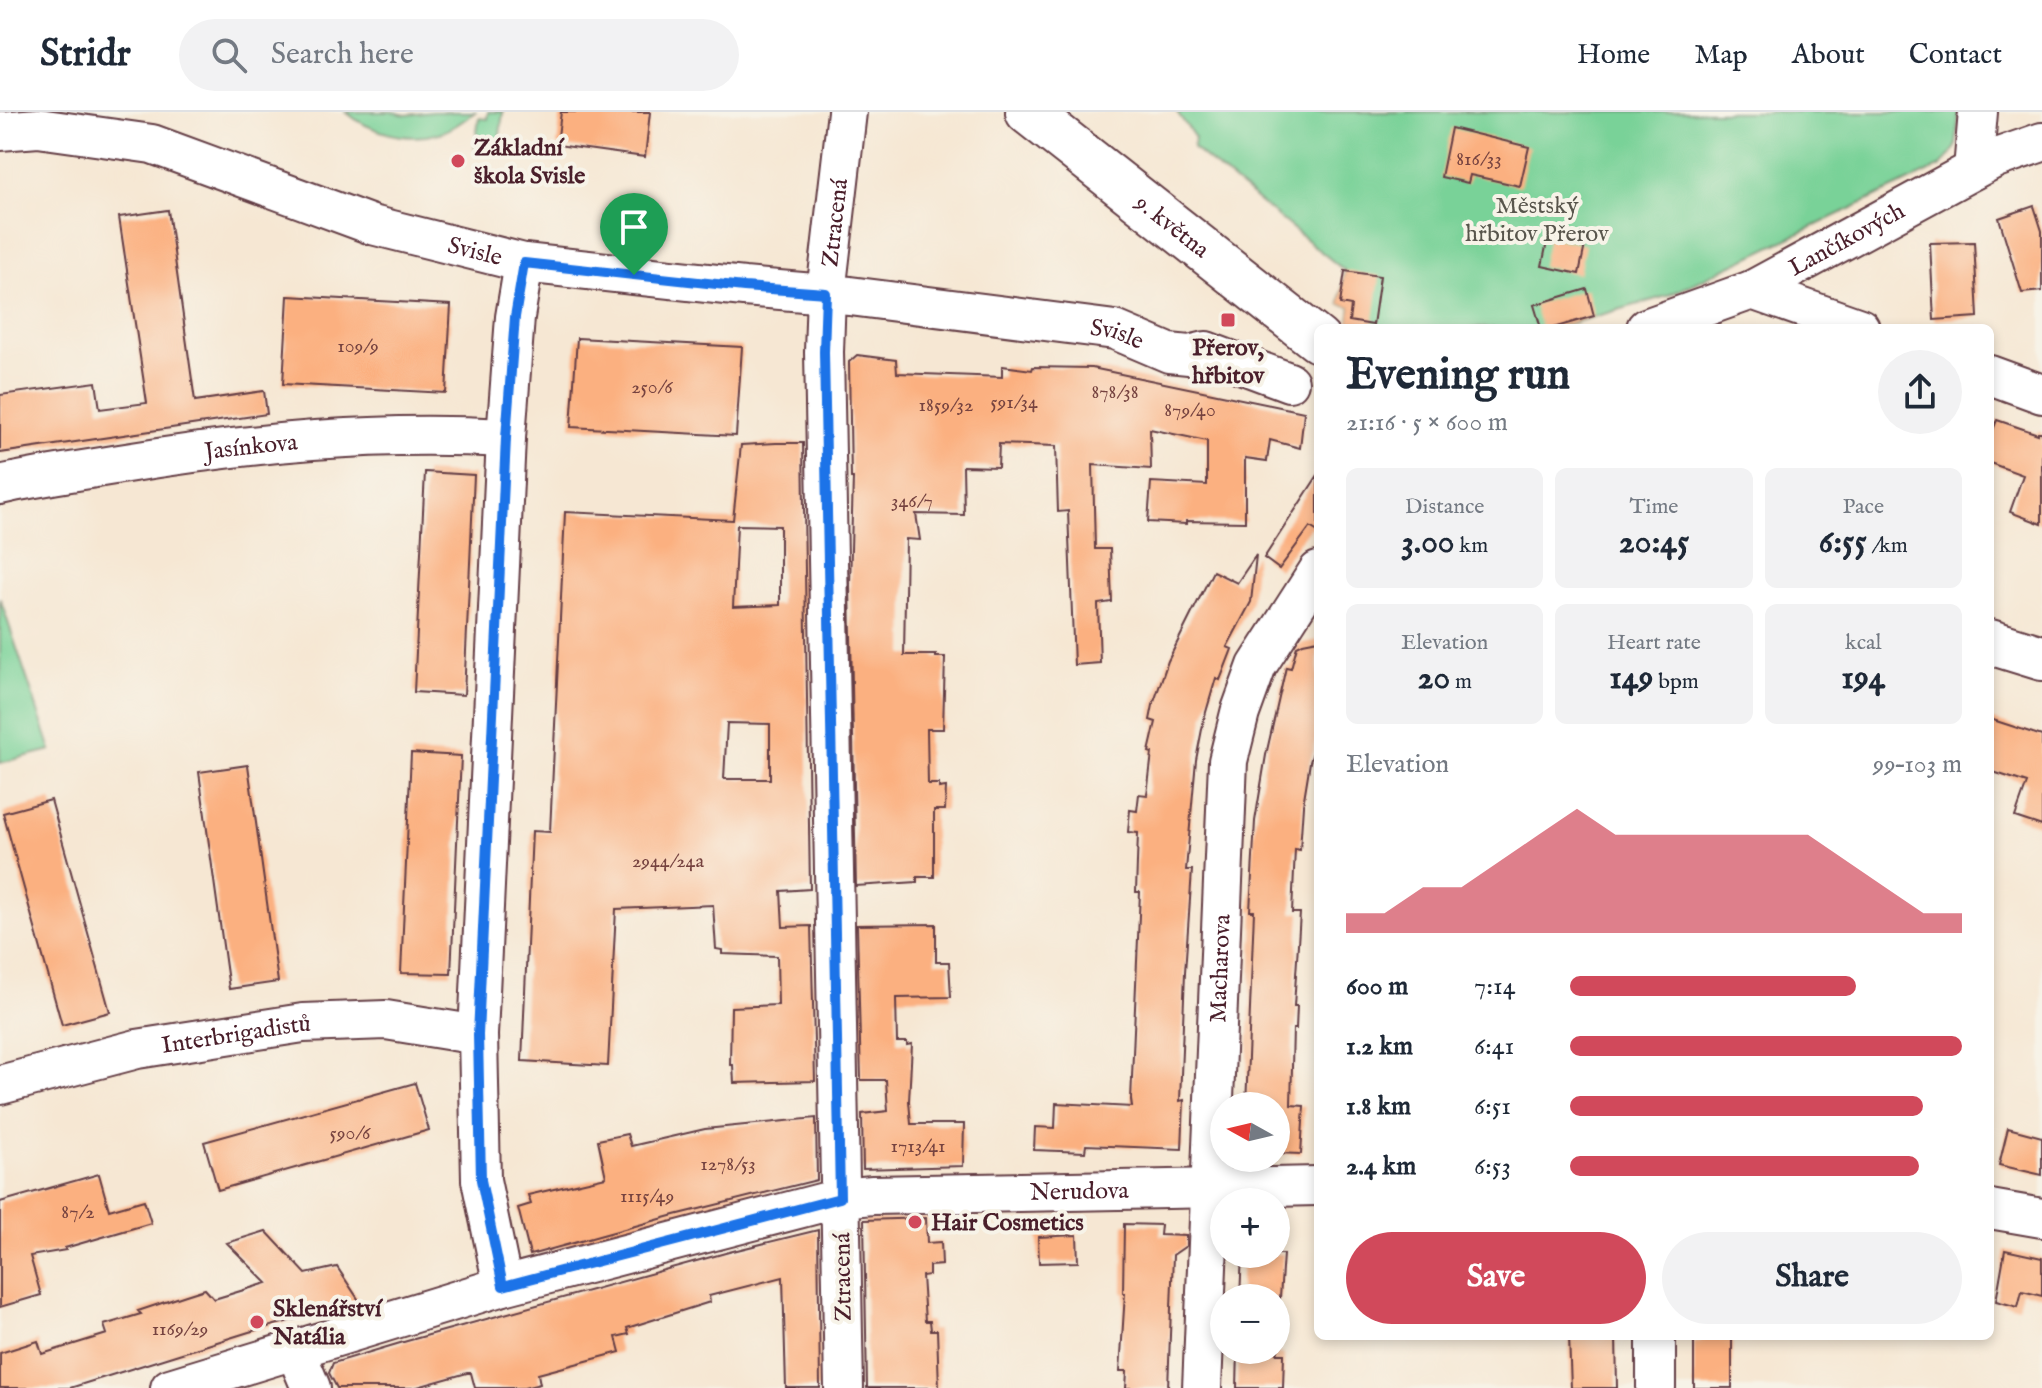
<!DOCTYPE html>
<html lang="en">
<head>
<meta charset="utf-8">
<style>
  :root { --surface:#fff; --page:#f2f2f3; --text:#1f2937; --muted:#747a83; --line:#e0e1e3; --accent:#d1495b }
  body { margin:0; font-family:"IM FELL English",serif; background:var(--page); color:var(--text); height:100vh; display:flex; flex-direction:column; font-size:30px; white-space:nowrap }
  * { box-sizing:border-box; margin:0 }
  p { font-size:26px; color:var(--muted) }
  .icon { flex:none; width:44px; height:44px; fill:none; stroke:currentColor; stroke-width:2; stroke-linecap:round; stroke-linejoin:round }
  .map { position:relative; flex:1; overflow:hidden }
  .side { position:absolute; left:1314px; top:212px; width:680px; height:1016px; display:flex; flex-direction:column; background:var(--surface); border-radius:12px; box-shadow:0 4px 12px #0003 }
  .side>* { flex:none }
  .needle { width:52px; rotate:278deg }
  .tools { position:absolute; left:1210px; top:980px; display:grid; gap:16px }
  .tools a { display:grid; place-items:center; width:80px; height:80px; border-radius:50%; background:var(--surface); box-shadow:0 4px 12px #0003; font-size:40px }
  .pin { position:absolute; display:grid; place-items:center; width:68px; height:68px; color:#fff; margin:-82px -34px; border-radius:50% 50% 50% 0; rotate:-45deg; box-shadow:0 0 8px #0007 }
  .pin .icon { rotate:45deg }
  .round { display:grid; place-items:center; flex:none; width:84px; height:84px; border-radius:42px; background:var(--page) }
  .headline { display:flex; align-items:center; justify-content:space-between; height:136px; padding:0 32px }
  h1 { font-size:44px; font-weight:800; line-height:60px }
  .figures { display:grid; grid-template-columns:repeat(3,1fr); gap:12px; height:136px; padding:8px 32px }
  .figures div { display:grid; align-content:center; border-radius:12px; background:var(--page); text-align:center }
  .figures b { font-size:34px; font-weight:800 }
  .figures small { font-size:22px; font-weight:400 }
  .figures p { font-size:22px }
  .chart { height:224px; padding:16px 32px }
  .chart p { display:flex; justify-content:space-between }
  .chart svg { width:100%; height:144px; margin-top:8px; fill:var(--accent); opacity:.7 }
  .button { display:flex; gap:16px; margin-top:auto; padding:16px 32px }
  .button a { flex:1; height:92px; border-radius:48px; background:var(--accent); color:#fff; font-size:32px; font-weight:800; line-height:92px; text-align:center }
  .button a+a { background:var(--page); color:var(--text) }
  ul { padding:0 32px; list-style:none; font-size:26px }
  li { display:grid; grid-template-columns:128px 96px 1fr; align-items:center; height:60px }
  li i { height:20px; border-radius:10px; background:var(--accent) }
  header { display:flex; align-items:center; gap:48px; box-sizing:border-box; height:112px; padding:0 40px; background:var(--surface); border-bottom:2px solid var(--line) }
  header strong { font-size:38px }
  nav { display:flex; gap:44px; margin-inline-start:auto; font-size:28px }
  .search { width:560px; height:72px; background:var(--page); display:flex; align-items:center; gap:20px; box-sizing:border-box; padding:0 28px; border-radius:44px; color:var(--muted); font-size:30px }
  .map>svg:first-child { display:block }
</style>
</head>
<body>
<header>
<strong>Stridr</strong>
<div class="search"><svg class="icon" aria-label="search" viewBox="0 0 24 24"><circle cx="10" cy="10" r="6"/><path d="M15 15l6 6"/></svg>Search here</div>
<nav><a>Home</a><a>Map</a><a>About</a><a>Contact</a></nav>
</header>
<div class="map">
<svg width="2042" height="1276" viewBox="0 0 2042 1276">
  <rect width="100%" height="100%" fill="#f7f3e8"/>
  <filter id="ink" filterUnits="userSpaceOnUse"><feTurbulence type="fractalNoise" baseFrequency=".0125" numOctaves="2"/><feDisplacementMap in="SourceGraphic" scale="16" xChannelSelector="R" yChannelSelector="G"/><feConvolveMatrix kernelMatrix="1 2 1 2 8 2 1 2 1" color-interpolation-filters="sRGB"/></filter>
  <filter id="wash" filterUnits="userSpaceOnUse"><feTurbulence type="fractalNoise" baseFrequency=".006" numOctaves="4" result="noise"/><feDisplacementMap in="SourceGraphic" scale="32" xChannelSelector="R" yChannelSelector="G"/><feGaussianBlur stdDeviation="1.8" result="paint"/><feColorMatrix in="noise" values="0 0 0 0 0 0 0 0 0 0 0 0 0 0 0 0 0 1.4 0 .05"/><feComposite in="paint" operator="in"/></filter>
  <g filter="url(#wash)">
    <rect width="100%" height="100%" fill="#f6e7d3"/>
    <path fill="#79d298" stroke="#627862" stroke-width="2" d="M346,0H392L406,3L433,0H475C463,9 451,18 436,22C407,30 369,20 346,0Z
      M488,0H503L498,38L475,36L479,6L487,7Z
      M1177,0H1959L1956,35L1941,54L1667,184L1555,216H1392L1349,209L1351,194L1340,192L1345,159L1193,36L1195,26Z
      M0,486L51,638L0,651Z"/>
    <g id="blocks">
      <path fill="#fbb080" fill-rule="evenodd" d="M561,0H650L645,45L557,33Z
        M1451,16L1529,35L1520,74L1470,63L1468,71L1441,65Z
        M2034,94L2042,119V179L2022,181L1999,106Z
        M168,98L195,289L264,279L267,302L0,341V283L96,270L100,297L147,291L119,105Z
        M1548,125L1585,133L1579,162L1542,154Z
        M1974,130L1978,205L1934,208L1930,131Z
        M1345,159L1380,164L1373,213L1349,209L1351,194L1340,192Z
        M1587,177L1594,204L1553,216H1541L1534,193Z
        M288,184L451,193L446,281L283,272Z
        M577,226L742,235L736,324L571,315Z
        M857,243L896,248L897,261L1002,265V254L1032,258L1033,255L1092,256L1304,300L1300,336L1270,328L1267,349L1245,346V410L1186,409V412L1148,410L1151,370L1207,373V329L1150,317L1151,357L1093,353L1095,437H1110L1112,490L1098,492L1100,551L1074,553L1068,399L1058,400L1056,334L999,332L998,355L963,354L964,403L916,402L920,428L906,427L904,543H936V545H945L943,617H927L928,672H939V676L946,675L945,698H934V765H917V770L856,774L850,473L853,366H851L849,250Z
        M1997,308L2038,322V320H2042V412L2010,400L2023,363L1990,351V326Z
        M776,331H803L810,777L781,779L783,815L811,814L815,969L734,971L733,953H730L731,895L778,893L777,844L722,842V838L716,837L713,793L616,797L608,954L522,949L532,719L550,720L565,400L733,408L741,333ZM737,413L780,414V493L733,495ZM727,611L770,612V667H724Z
        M425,360L474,363L464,583L414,580Z
        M1318,363V420L1310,415L1279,457L1264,446Z
        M1256,443L1251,490L1227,535L1232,537L1220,568L1216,566L1204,607L1196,648L1186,758H1192L1185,860L1180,989L1184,988L1182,1037L1086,1033L1085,1040L1034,1038L1035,1015L1055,1016L1056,991L1132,995L1131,988L1140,780H1136L1138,721L1128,720L1130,698L1137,699L1139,682L1147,683L1152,641L1149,640L1156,610L1150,608L1153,593L1168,549L1213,459L1237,471Z
        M1318,528V624L1310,650L1303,693L1300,738L1295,737L1292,801H1300L1294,894H1297L1296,917H1293L1291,993L1304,994L1301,1042L1276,1041V994H1246L1254,799H1250L1255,709L1266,643L1286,555L1291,556L1297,534L1303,531Z
        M1990,607L2042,624V714L2015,705L2027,671L1990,659Z
        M411,641L461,644L451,862L401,861Z
        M248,653L278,870L229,877L199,660Z
        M51,688L110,900L62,913L3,701Z
        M936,812V850H949L951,885L896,886L897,930H907V933L912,932L909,989L911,1012H964L963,1054L863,1057L862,1002L888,999L886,968H861L857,813Z
        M415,971L429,1018L218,1078L204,1030Z
        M816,1006L817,1068L675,1103L530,1143L518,1096L531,1092L528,1083L606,1065L598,1028L627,1022L631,1034L705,1017Z
        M2008,1016L2042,1025V1063L1999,1053Z
        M99,1062L109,1098L144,1088L151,1111L65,1136L66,1138L30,1144L41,1183L0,1195V1090Z
        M926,1106L927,1131L941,1130L942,1153L929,1154V1163L922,1164L925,1209H930L931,1218H937L939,1276H867L864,1108Z
        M1124,1112L1161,1113L1160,1123L1186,1124V1134L1173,1143L1168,1276H1126L1127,1259H1120L1125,1181H1123Z
        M818,1118L820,1276H786L783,1165L709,1184L710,1190L627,1216L629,1222L616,1225L620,1240L538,1262L540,1272L524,1276H475L471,1261H467L414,1276H337L329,1261L333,1251L407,1229L729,1140Z
        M266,1119L306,1162L337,1155L360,1190L249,1220L70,1276H0V1241L38,1229L42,1242L107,1222L104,1213L141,1202L138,1199L186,1183L205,1177L214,1187L267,1171L227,1131Z
        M1077,1123L1078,1150L1039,1151L1038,1125Z
        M2005,1138L2042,1146V1184L2022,1179L2018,1195L1996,1189Z
        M1242,1142H1283L1280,1186H1240Z
        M1569,1224H1616L1617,1276H1571Z
        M1700,1224H1732V1276H1694V1229H1700Z
        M1238,1238H1278L1277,1242H1284L1283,1276H1237Z"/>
    </g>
  </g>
  <g filter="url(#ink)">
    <use href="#blocks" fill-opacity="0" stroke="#643d44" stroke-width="2"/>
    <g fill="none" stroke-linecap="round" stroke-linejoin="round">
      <g stroke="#643d44" stroke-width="42">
        <g id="minor">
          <path id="s1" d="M0,19L38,16L152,32L372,113L524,151L744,175L850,184L1115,218L1169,241L1189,243L1206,239L1289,270"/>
          <path d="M1973,58L1978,0"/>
          <path d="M1752,178L1860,216"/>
          <path id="s2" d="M1646,216L1752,178L1973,58L1996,46L2042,30"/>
          <path d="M1990,263L2042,282"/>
          <path id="s3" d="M0,373C39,364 80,359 120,352C248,331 376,318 506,326"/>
          <path id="s4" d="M0,973L137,937L303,911L386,908L478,923"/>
          <path d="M1990,1097L2042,1106"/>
          <path d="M503,1174L481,1068L478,923L506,326L515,205L524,151"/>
          <path d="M1656,1224V1276"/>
          <path d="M295,1238L311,1276"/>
          <path id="s5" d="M170,1276L503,1174L840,1086L873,1083L1318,1074"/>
          <path id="s6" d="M844,1276L824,240L826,181L847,0"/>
          <path id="s7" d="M1202,1276L1228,649L1240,601L1257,554L1318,459"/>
        </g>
      </g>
      <g stroke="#643d44" stroke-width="48">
        <g id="major">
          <path id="s8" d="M1028,0L1318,228"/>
          <path d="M1990,530L2042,546"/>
        </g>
      </g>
      <use href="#minor" stroke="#fff" stroke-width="38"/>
      <use href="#major" stroke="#fff" stroke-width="44"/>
    </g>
  </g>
  <g fill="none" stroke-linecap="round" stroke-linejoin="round" filter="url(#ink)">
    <g stroke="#fff" stroke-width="16">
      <path id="route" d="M524,151L744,175L826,181L824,240L840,1086L503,1174L481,1068L478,923L506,326L515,205Z"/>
    </g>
    <use href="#route" stroke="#1a73e8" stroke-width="10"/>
  </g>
  <g fill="#d1495b" stroke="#f7f3e8" stroke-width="3">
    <circle cx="458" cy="49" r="8"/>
    <rect x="1220" y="200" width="16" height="16" rx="4"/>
    <circle cx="915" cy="1110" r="8"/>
    <circle cx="257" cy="1210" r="8"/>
  </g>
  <g text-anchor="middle" stroke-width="8" stroke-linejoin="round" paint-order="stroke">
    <g font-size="20" fill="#764340">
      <text x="1479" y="53">816/33</text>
      <text x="358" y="240">109/9</text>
      <text x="652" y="281">250/6</text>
      <text x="1115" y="286">878/38</text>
      <text x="1014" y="296">591/34</text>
      <text x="946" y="299">1859/32</text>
      <text x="1190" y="304">879/40</text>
      <text x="912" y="395">346/7</text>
      <text x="668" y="755">2944/24a</text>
      <text x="350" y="1027">590/6</text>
      <text x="918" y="1040">1713/41</text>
      <text x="728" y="1058">1278/53</text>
      <text x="647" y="1090">1115/49</text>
      <text x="78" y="1106">87/2</text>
      <text x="180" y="1223">1169/29</text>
    </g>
    <g font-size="24" font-weight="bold" fill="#4a1f2b" stroke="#f7f3e8" text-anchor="start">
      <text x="474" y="43">Základní<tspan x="474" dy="28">škola Svisle</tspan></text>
      <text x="1228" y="243" text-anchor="middle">Přerov,<tspan x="1228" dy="28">hřbitov</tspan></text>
      <text x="931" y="1118">Hair Cosmetics</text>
      <text x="273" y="1204">Sklenářství<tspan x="273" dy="28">Natália</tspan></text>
    </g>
    <g font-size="24" fill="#58554c" stroke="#f7f3e8">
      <text x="1537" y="101">Městský<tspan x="1537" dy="28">hřbitov Přerov</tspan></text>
    </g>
    <g font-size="24" fill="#4a1f2b" stroke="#f7f3e8">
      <text dy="8" stroke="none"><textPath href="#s6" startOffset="1166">Ztracená</textPath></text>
      <text dy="8" stroke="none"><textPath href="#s8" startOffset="184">9. května</textPath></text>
      <text dy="8" stroke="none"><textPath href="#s2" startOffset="220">Lančíkových</textPath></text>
      <text dy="8" stroke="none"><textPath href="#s1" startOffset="494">Svisle</textPath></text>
      <text dy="8" stroke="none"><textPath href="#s1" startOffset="1142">Svisle</textPath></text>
      <text dy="8" stroke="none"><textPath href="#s3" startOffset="254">Jasínkova</textPath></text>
      <text dy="8" stroke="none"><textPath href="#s7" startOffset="420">Macharova</textPath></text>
      <text dy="8" stroke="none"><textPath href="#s4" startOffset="242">Interbrigadistů</textPath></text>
      <text dy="8" stroke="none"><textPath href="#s5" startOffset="936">Nerudova</textPath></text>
      <text transform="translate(842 1165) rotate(-91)" y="8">Ztracená</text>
    </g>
  </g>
</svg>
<div class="tools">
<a><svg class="needle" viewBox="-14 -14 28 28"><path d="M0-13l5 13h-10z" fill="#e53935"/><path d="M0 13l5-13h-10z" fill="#747a83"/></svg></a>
<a>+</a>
<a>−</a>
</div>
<div class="pin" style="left:634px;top:163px;background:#1e9e55"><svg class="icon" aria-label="arrive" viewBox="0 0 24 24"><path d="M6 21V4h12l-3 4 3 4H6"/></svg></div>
<section class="side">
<div class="headline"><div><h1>Evening run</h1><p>21:16 · 5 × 600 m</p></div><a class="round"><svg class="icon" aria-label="share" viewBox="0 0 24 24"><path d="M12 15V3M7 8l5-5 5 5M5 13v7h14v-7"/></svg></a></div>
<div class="figures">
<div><p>Distance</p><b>3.00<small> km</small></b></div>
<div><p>Time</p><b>20:45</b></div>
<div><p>Pace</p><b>6:55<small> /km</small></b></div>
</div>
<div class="figures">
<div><p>Elevation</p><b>20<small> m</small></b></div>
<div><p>Heart rate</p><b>149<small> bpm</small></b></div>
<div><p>kcal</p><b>194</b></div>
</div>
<div class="chart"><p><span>Elevation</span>99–103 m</p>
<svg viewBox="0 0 160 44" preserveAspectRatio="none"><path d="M0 44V38L10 38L20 30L30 30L40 22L50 14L60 6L70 14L80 14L90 14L100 14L110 14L120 14L130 22L140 30L150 38L160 38V44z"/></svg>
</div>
<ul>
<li><b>600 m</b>7:14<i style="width:73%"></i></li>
<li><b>1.2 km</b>6:41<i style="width:100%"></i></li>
<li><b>1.8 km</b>6:51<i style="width:90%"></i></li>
<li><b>2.4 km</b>6:53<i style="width:89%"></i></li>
</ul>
<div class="button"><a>Save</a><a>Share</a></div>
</section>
</div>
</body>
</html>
